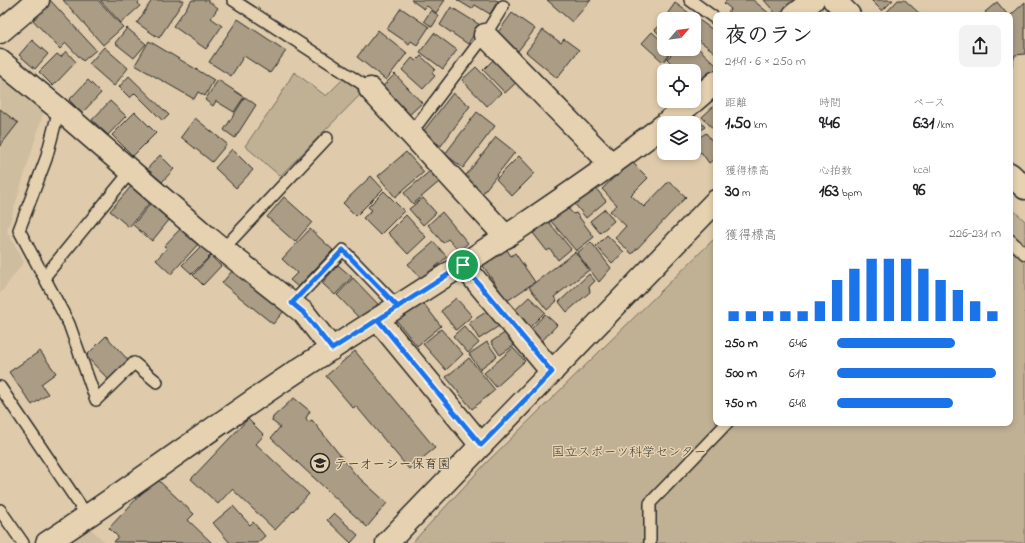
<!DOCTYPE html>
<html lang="ja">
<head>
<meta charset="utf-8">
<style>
  :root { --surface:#fff; --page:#f2f2f2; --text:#202124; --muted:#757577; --accent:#1a73e8 }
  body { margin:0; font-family:"Indie Flower","Klee One",sans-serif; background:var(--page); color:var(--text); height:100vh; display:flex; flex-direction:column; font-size:15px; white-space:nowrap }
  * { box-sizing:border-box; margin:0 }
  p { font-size:13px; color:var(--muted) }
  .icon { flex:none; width:22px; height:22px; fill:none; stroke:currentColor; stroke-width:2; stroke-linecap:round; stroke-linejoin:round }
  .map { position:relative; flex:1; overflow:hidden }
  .drawer { position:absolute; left:713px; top:12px; width:300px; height:414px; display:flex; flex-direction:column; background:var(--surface); border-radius:8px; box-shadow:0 2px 6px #0003 }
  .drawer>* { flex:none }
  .needle { width:26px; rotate:62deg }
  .tools { position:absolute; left:657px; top:12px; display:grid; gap:8px }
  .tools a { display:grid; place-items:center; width:44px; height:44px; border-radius:8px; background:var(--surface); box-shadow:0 2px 6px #0003; font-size:20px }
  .pin { position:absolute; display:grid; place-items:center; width:34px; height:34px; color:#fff; margin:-17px; border:2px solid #fff; border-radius:50%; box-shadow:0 1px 4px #0007 }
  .round { display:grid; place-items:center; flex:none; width:42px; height:42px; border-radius:8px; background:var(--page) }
  .headline { display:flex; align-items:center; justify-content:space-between; height:68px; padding:0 12px }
  h1 { font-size:22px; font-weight:700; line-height:30px }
  .figures { display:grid; grid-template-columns:repeat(3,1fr); gap:6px; height:68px; padding:4px 12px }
  .figures div { display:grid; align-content:center }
  .figures b { font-size:17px; font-weight:700 }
  .figures small { font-size:11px; font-weight:400 }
  .figures p { font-size:11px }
  .chart { height:112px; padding:8px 12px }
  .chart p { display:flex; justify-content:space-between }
  .chart svg { width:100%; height:72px; margin-top:4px; stroke:var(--accent); stroke-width:6 }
  ul { padding:0 12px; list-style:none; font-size:13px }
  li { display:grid; grid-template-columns:64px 48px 1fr; align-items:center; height:30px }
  li i { height:10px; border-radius:5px; background:var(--accent) }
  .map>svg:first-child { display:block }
</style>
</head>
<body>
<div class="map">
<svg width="1025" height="543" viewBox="0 0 1025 543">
  <rect width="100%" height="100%" fill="#dfcbab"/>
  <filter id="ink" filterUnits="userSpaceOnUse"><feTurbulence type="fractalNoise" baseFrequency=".025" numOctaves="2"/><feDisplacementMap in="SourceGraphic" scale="8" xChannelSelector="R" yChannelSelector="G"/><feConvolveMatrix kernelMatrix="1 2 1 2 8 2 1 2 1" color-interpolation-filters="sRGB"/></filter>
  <g filter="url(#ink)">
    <path fill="#cfbda0" d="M0,71L45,108L7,231L24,262L0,294Z
      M91,529L106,543H70Z"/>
    <path fill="#c0b195" stroke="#766e60" d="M294,72L326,96L343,79L363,92L280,176L245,146L278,99Z
      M1010,207L1025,221V543H412L485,464L716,237V423H1010Z"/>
    <path fill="#aa9c85" stroke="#2b2b2b" d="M50,0L96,50L83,61L66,43L60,49L30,17Z
      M63,0H98L123,27L103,45Z
      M100,0H141L138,3L140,6L121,23Z
      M152,0H184L159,38L137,23Z
      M192,0H207L218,8L211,18L222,26L206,49L173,26Z
      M411,0H445L436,13L427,6L424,9Z
      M457,0H496L498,1L490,14L475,5L472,9Z
      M547,0H591L572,22Z
      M727,0H753L771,15H726L731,9L724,3Z
      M764,0H794L779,15H777Z
      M871,0H893L882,11Z
      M898,0H905L921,15H884Z
      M997,2L1007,14L988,15L985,12Z
      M1025,2V54L1015,55L1010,72V16Z
      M675,3L716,32V53L694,37V19H669L665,17Z
      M451,7L480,25L468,44L440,25Z
      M401,8L429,27L417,45L411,41L409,44L387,29Z
      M431,10L439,16L432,27L424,21Z
      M512,13L535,29L518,51L496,35Z
      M238,19L286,51L270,73L244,56L231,76L209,62Z
      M664,21V39L655,30Z
      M127,28L146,44L134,58L115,43Z
      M378,30L407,53L386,80L357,57Z
      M543,30L561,43L564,39L579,50L557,78L526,52Z
      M652,32L664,43V49H670L672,51L663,62L642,43Z
      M434,33L457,50L443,69L420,52Z
      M32,40L48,54L35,69L19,55Z
      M149,41L214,80L205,96L198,92L194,99L135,65Z
      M694,44L716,65V73L694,88V71H679L667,59L677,49H694Z
      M104,47L128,68L114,86L89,64Z
      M66,51L76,62L53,86L39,72L57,54L61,57Z
      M421,56L435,69L432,73L435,76L423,89L402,70L412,58L416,61Z
      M497,56L520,79L505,93L483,70Z
      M476,67L501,93L487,106L462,80Z
      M395,74L422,103L407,117L380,89Z
      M129,76L169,115L163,121L135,93L130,98L119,87Z
      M88,80L101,93L82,113L69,100Z
      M218,80L244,97L234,112L216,101L213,106L205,100Z
      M453,93L470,106L441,146L422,133Z
      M245,97L256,105L235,138L224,130Z
      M110,101L126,116L108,135L92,120Z
      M716,104V132L702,117Z
      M0,109L18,123L0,146Z
      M135,112L156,133L133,156L112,135Z
      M477,112L495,126L463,168L445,154Z
      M695,115L705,127L694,136V123H684Z
      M195,118L227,144L212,162L181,137Z
      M706,133L716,146V158L709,163L701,152L693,159L689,153H694V141Z
      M496,137L515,152L482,194L463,179Z
      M232,149L253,170L236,188L215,168Z
      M406,152L424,172L395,197L378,176Z
      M160,155L174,169L162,182L147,169Z
      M519,156L535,173L512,196L496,179Z
      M631,161L648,178L631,195L644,207L669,181L686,197L632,254L615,238L626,226L610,211L617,205L602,189Z
      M430,171L439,182L413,204L404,193Z
      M371,176L383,189L356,216L343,203Z
      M133,184L152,200L129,227L110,211Z
      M595,187L606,201L586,218L574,203Z
      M384,191L404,211L380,235L363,218L372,210L368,207Z
      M284,197L312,222L295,242L267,217Z
      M423,198L436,213L423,225L409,209Z
      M151,203L170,219L152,241L133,225Z
      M567,207L573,214L576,213L594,237L576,251L551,221Z
      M605,209L614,221L600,233L590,221Z
      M442,212L468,243L459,251L448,239L443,243L428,225Z
      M406,215L426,237L408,254L388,233Z
      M548,221L571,249L558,260L550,249L547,251L533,233Z
      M183,226L200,242L171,274L156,260L167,248L164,246Z
      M310,229L333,250L298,287L290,280L297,273L282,259Z
      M607,235L624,252L612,263L596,246Z
      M434,242L447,257L421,279L408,264Z
      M591,242L611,268L599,282L577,253Z
      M201,246L211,255L192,274L182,265Z
      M505,247L511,256L515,253L535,282L507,301L481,263Z
      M575,252L589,270L554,297L557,301L547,310L529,287Z
      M211,256L221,266L203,285L193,275Z
      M338,265L352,277L335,295L322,283Z
      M233,270L284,311L273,324L222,283Z
      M589,274L595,281L589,287L590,292L567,312L559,302Z
      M353,278L378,304L361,320L337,295Z
      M529,297L545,312L530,327L514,311Z
      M456,298L472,316L456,330L441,311Z
      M421,300L441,326L417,346L396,320Z
      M489,310L499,326L479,339L469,323Z
      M545,314L557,325L539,344L534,339L537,335L531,329Z
      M464,326L479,343L468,353L453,336Z
      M441,329L463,354L446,370L423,344Z
      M506,332L515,345L500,355L491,342Z
      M106,336L129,361L109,380L86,356Z
      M487,342L497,356L480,369L469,354Z
      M513,348L525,361L496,387L484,373Z
      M40,351L56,373L41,384L48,394L32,405L9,372Z
      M355,351L435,448L409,469L356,406L353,408L326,376Z
      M469,358L495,390L472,409L446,377Z
      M294,398L310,411L306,418L308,422L312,420L355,474L387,503L367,527L271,438L280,427L272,421L273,417Z
      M248,419L264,435L256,444L309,494L275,530L232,489L218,504L191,479Z
      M156,478L194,514L188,520L212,543L114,542L118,537L109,528Z
      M233,506L250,525L253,522L265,536L257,543H230L213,523Z
      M334,513L358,535L351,543L327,520Z"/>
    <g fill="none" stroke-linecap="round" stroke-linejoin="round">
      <g stroke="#2b2b2b" stroke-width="14">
        <path id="lane" d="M233,0L370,89
          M690,0L716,19
          M59,109L46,159L19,230L69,324L96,400L134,363L157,382
          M411,133L485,35L503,6
          M1010,240L1025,254
          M223,249L327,138
          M45,276L131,171
          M292,303L343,250L398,307
          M0,387L88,517
          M0,510L23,543
          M650,543V503L727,423"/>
      </g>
      <g stroke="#2b2b2b" stroke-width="25">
        <path id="street" d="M794,15L813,0
          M0,32L38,0
          M485,35L612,165
          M0,61L59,109L206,236L304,313L332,349
          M370,89L506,237
          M694,101L716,82
          M666,123L694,101
          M463,265L552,372
          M378,320L481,445
          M47,543C133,487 215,425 300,369C423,289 548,214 664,125"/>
      </g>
      <g stroke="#2b2b2b" stroke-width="25">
        <path id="secondary" d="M834,0L849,15
          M1010,174L1025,188
          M387,543L716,201"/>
      </g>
      <use href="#lane" stroke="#e6d2b0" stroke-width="11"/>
      <use href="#street" stroke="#e6d2b0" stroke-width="22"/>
      <use href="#secondary" stroke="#e6d2b0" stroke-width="22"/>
    </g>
  </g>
  <g fill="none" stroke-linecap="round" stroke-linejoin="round" filter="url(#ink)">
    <g stroke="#fff" stroke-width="8">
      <path id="route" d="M463,265C419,293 376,321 332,349L304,313L292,303L343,250L398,307L378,320L481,445L552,372L463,265"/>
    </g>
    <use href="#route" stroke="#1a73e8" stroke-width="5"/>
  </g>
  <defs>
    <g id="school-ring" transform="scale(1)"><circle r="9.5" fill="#e6d2b0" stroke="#2b2b2b" stroke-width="1.5"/><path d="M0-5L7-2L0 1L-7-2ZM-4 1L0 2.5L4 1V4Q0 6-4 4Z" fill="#2b2b2b"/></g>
  </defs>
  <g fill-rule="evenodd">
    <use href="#school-ring" x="320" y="463"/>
  </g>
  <g text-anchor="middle" stroke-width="3" stroke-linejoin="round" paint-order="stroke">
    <g font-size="13" fill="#413f3b" stroke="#e6d2b0">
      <text x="629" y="456">国立スポーツ科学センター</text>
    </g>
    <g font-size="13" fill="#2b2b2b" stroke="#e6d2b0" text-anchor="start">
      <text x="334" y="468">テーオーシー保育園</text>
    </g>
  </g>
</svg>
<div class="tools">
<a><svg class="needle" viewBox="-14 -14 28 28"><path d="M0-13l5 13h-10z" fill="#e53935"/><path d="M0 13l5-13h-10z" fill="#757577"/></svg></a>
<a><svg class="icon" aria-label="locate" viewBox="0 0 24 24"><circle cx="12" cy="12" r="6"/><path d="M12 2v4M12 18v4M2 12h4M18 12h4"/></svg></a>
<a><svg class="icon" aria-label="layers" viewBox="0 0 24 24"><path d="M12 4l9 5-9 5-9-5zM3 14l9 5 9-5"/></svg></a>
</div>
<div class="pin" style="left:463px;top:265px;background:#1e9e55"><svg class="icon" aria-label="arrive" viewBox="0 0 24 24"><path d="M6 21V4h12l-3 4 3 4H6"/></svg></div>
<section class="drawer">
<div class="headline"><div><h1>夜のラン</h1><p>21:49 · 6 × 250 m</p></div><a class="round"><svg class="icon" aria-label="share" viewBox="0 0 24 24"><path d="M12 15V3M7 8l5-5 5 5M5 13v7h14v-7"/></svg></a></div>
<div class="figures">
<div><p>距離</p><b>1.50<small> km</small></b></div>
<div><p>時間</p><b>9:46</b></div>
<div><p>ペース</p><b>6:31<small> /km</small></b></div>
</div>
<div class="figures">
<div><p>獲得標高</p><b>30<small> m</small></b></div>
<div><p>心拍数</p><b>163<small> bpm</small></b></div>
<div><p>kcal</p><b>96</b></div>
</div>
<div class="chart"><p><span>獲得標高</span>226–231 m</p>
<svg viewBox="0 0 160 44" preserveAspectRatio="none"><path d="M5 44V38M15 44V38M25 44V38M35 44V38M45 44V38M55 44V32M65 44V19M75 44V12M85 44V6M95 44V6M105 44V6M115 44V12M125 44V19M135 44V25M145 44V32M155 44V38"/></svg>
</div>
<ul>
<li><b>250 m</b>6:46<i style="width:72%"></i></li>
<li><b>500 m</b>6:17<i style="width:97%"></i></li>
<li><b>750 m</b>6:48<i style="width:71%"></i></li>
</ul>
</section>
</div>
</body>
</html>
